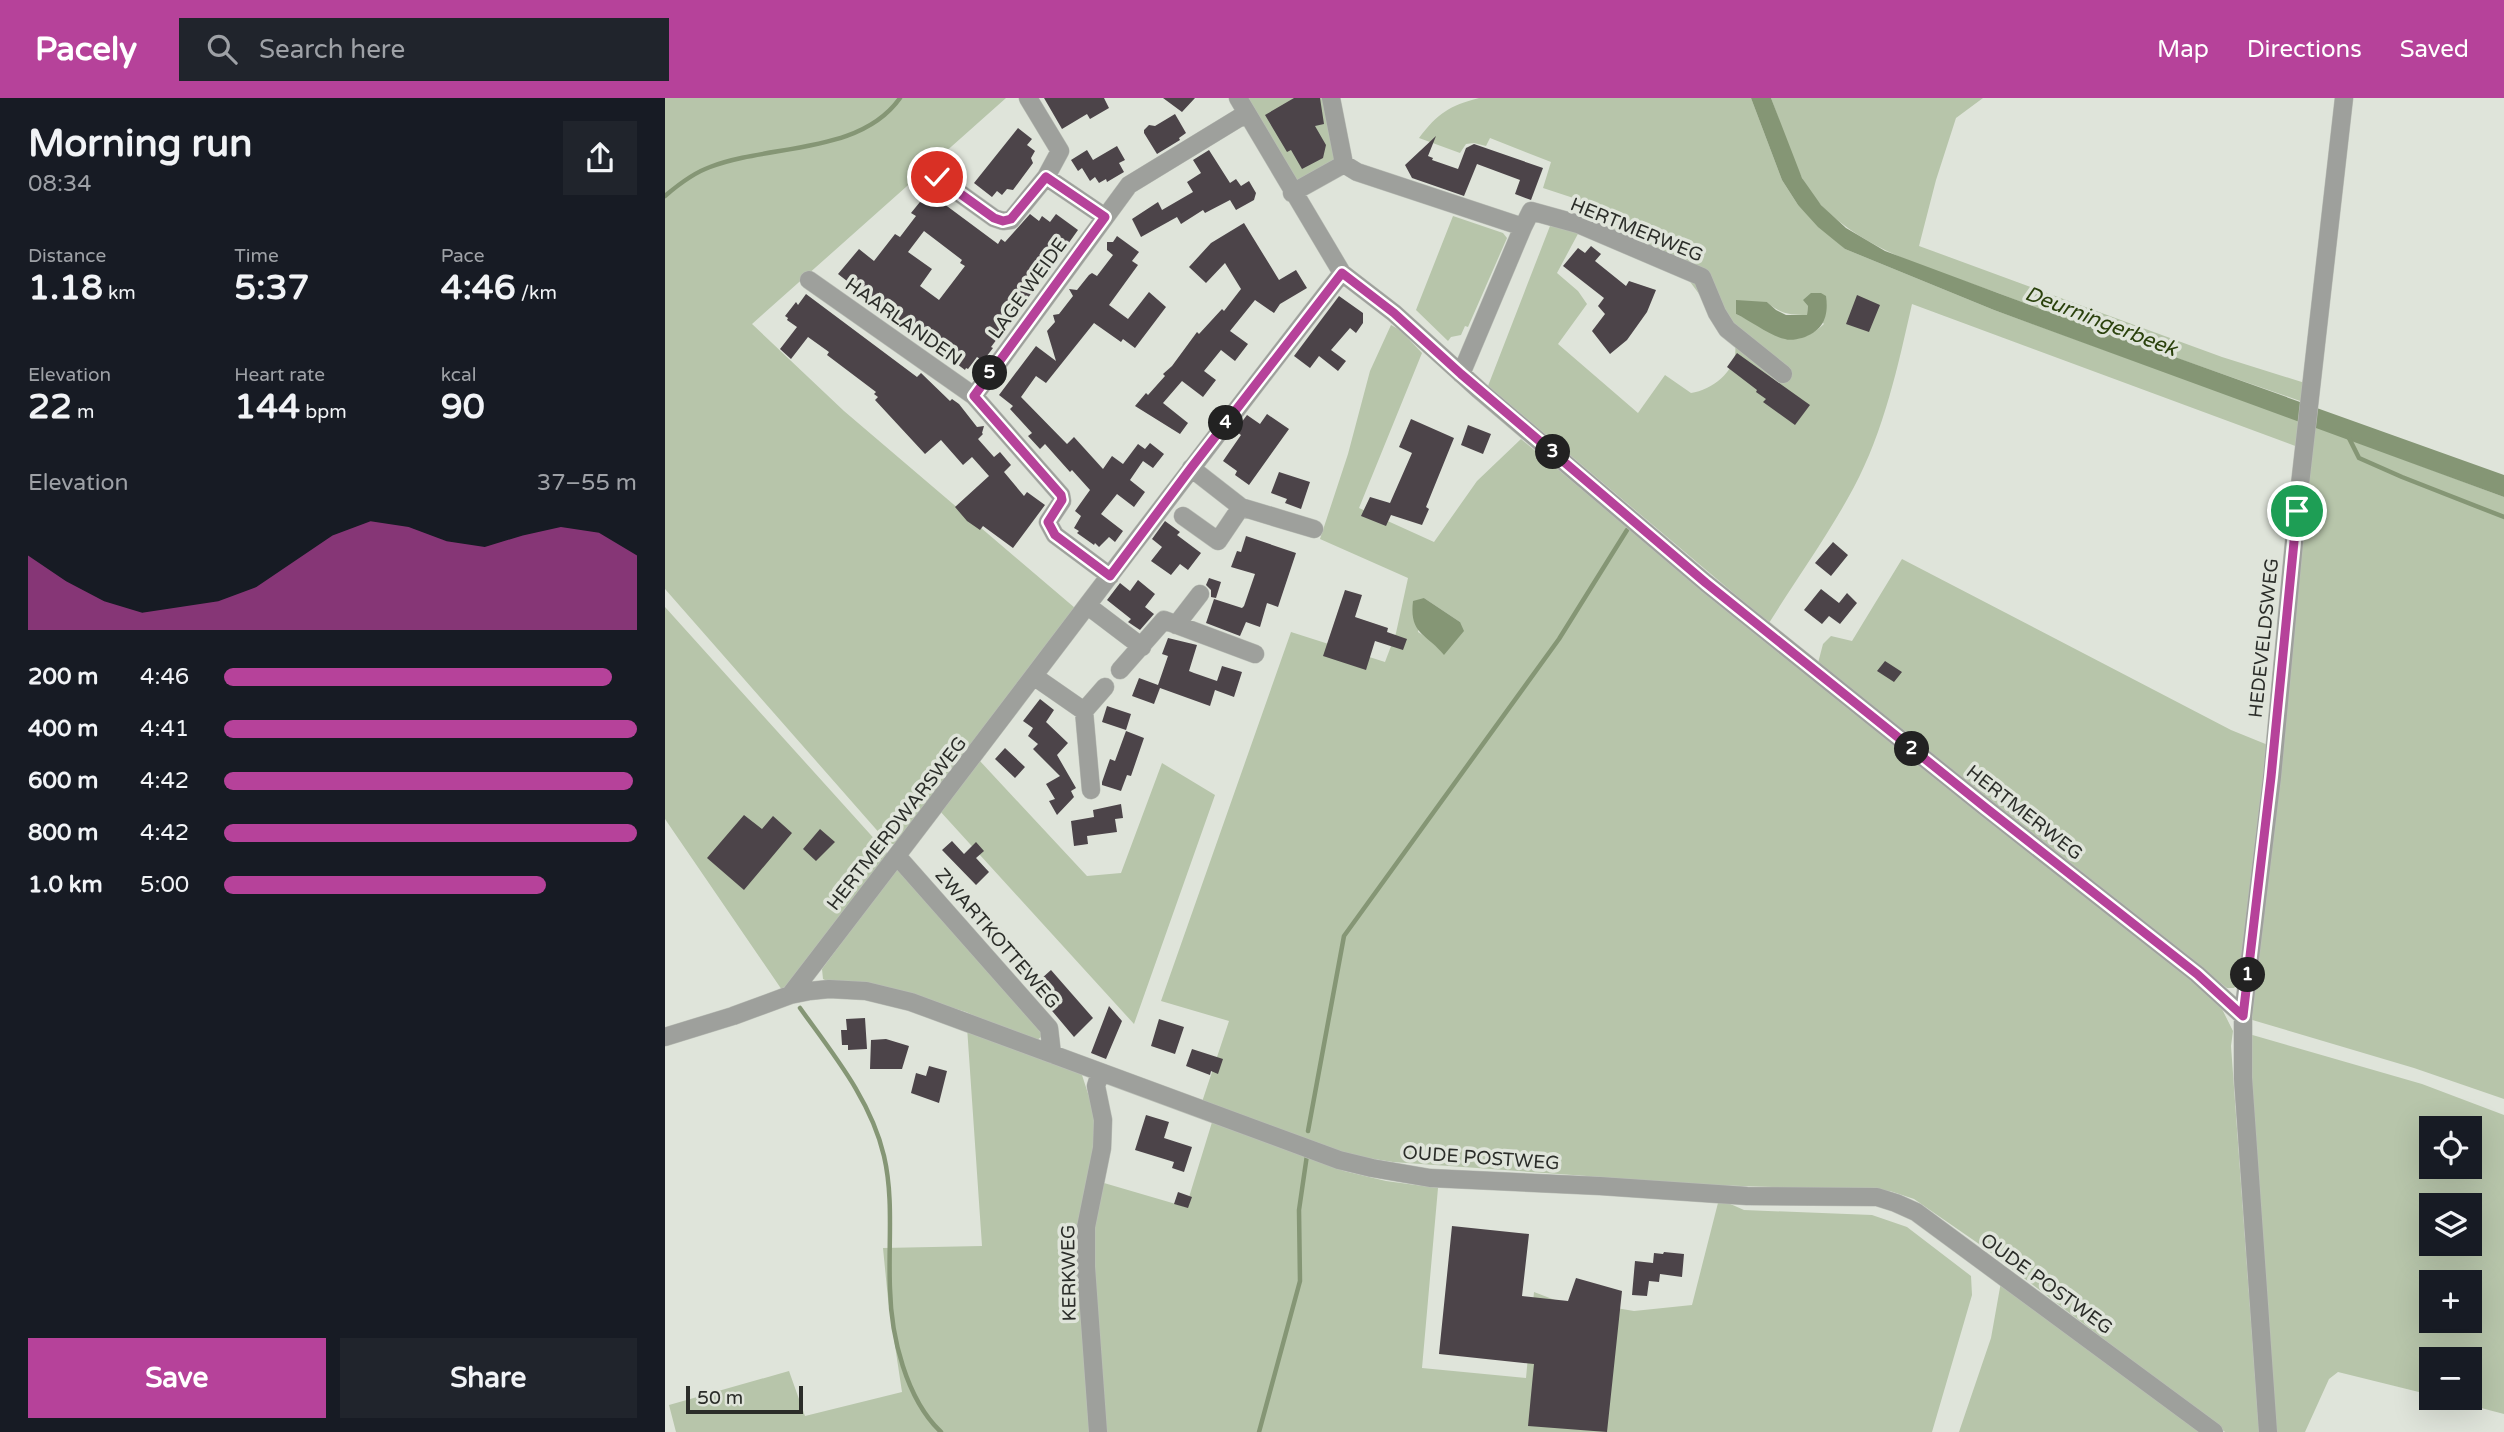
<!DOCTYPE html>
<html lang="en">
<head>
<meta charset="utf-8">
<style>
  :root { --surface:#171b24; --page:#20242c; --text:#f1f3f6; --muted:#9ea1a6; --accent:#b6429a }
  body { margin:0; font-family:"Varela Round",sans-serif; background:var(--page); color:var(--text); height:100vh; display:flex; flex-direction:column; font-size:26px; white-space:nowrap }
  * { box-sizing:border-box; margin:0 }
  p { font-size:23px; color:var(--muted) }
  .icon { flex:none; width:38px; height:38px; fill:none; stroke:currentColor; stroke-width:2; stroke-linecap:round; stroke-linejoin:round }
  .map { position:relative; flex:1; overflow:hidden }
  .drawer { display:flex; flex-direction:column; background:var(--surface); width:665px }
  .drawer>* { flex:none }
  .controls { position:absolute; left:1754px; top:1018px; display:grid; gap:14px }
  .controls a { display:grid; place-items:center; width:63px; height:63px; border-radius:0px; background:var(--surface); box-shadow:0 7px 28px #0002; font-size:35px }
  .scale { position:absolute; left:21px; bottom:18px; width:117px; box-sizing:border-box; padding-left:7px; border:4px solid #2b2d29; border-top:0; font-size:19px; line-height:24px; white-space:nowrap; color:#2b2d29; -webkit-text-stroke:5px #dfe4da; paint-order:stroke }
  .pin { position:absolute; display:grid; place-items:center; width:60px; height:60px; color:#fff; margin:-30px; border:4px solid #fff; border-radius:50%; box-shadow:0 2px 7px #0007 }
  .km { position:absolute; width:35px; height:35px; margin:-18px; border-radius:50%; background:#222; color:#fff; font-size:19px; line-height:35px; text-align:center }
  .round { display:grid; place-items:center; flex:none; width:74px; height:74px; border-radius:0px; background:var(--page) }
  .headline { display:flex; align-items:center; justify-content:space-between; height:119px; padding:0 28px }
  h1 { font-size:38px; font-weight:800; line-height:52px }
  .figures { display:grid; grid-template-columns:repeat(3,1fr); gap:10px; height:119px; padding:7px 28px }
  .figures div { display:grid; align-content:center }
  .figures b { font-size:35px; font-weight:800 }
  .figures small { font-size:19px; font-weight:400 }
  .figures p { font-size:19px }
  .chart { height:196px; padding:14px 28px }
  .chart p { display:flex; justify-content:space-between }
  .chart svg { width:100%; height:126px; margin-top:7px; fill:var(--accent); opacity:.7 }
  .button { display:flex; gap:14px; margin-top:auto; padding:14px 28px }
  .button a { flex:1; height:80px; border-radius:0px; background:var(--accent); color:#fff; font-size:28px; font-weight:800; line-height:80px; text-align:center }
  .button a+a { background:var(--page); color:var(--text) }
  ul { padding:0 28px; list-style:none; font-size:23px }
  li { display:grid; grid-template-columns:112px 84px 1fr; align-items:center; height:52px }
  li i { height:18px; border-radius:9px; background:var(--accent) }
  header { display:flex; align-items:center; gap:42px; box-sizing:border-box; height:98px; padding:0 35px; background:var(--accent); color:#fff }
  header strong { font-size:33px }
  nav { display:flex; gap:38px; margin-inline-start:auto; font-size:24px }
  .search { width:490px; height:63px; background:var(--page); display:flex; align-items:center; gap:18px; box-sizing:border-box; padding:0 24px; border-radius:0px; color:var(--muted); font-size:26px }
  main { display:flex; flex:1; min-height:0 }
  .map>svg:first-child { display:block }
</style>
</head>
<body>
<header>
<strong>Pacely</strong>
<div class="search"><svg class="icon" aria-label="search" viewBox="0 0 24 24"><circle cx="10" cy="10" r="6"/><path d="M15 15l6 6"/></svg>Search here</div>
<nav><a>Map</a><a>Directions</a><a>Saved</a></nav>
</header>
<main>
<section class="drawer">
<div class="headline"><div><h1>Morning run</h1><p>08:34</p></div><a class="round"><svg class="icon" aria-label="share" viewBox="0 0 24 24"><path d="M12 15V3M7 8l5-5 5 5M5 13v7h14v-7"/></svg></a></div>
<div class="figures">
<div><p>Distance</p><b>1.18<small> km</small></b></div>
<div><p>Time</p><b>5:37</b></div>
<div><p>Pace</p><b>4:46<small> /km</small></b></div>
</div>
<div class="figures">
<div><p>Elevation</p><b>22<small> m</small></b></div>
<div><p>Heart rate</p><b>144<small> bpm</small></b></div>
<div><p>kcal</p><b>90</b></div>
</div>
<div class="chart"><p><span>Elevation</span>37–55 m</p>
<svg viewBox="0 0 160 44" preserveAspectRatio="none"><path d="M0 44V18L10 27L20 34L30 38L40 36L50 34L60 29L70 20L80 11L90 6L100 8L110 13L120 15L130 11L140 8L150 10L160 18V44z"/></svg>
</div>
<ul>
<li><b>200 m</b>4:46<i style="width:94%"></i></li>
<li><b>400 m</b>4:41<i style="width:100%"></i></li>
<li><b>600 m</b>4:42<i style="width:99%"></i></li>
<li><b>800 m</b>4:42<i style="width:100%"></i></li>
<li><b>1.0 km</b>5:00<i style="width:78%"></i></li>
</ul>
<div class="button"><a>Save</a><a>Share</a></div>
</section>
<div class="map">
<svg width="1839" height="1334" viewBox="0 0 1839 1334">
  <rect width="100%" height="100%" fill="#dfe4da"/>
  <path fill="#b7c5aa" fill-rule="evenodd" d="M0,0H341L87,226L179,313L410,510L234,746H224L0,491Z
    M577,0H672L671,62L628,87Z
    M814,0H1086L1117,82L1133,107L1180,151L1329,212L1636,323L1633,349L1247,206C1233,268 1219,333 1189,389C1164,436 1132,480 1104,525L823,288L885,128L915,132L892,175L913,193L922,206L893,246L973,315L1000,277L1026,295C1050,292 1077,268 1069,243L1020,177L935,129L942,111L878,90L886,64L825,40L821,48L809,45L801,46L795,55L754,40C773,15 784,8 814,0ZM1138,202L1159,226C1125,257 1105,231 1071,216L1102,204C1115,216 1125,217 1142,217L1143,208Z
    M1106,0H1318L1291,20L1271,82L1254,148L1557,259L1640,285L1638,304C1536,268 1434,234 1333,195C1273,173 1205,156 1158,109C1130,81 1120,36 1106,0Z
    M788,118L838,135L842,140L803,229L800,228L796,237L786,239L783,243L751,212Z
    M726,227L735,232L757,255L694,410L769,444L812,383L856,341L1182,610L1479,840L1556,909L1568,933L1566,948L1594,1334H1560L1317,1148L1249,1101L1225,1093L1047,1087L728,1064L684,1057L537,1004L564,923L496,903L626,534L720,564L731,535L743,480L655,441L683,356L705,273ZM759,500L795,524L779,556L764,541L753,534Z
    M1649,328L1839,399V1001L1749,970L1584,921Z
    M1237,461L1566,632L1603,647L1577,882L1569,890H1562L1153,565L1158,546L1166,538L1187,543Z
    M0,509L223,756L136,871L117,892L0,721Z
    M314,662L422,778L456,775L497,665L550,697L469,926L274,712Z
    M232,769L325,869L376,935V939L371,943L335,930L301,914L249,898L166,885L158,881L157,871Z
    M302,929L416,974L431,1020L434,1047L410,1138L424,1334H11L4,1307L124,1273L140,1318L237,1294L223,1201L218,1150L317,1148Z
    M1584,936L1757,986L1839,1017V1316L1778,1300H1804V1262H1766V1297L1673,1274L1664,1281L1640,1334H1611L1587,1043ZM1766,1031H1804V1069H1766ZM1766,1108H1804V1146H1766ZM1766,1185H1804V1223H1766Z
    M548,1021L641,1056L679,1073L721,1083L773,1090L757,1270L861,1280L869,1194L903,1207L909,1203L969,1213L1027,1207L1054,1101L1079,1112L1207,1117L1242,1129L1306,1178L1307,1197L1267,1334H438L424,1131L439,1085L521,1109Z
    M1336,1184L1538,1334H1294L1326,1240Z"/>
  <path fill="#859675" d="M1086,0H1106L1137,80L1156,107L1181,130L1220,153L1373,210L1839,377V399L1329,212L1180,151L1153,129L1133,107L1117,82Z
    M1146,195H1156L1161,198C1164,219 1158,233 1137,240C1132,241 1125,243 1120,241C1105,238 1086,223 1071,216V202L1102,204L1111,212L1121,217H1142L1143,208L1138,202Z
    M759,500L795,524L799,533L779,557C761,535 744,536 748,503Z"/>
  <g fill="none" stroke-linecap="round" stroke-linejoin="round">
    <path stroke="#859675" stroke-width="4.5" d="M0,98C14,86 28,75 45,69C104,46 195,57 235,0
      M1683,338L1694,360L1737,379L1839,419
      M135,910C168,956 206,1002 219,1058C229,1101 223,1147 225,1191C226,1238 241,1301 276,1334
      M643,1033L679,838L894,541L962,432
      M594,1334L635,1183L634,1112L642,1057"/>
  </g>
  <path fill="#4c4449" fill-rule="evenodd" d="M379,0H439L444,10L425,21L422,16L397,31Z
    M498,0H530L517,14Z
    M629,0H655L659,26L650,28L661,47L658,60L637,71L626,52L622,54L600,17Z
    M510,16L521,35L514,40L515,42L492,56L479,35V32L484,27L490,28Z
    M353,30L367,41L362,47L370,53L366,60L368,65L348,92L342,91L337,97L332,93L327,99L309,85Z
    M771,38L763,58L768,60L767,62L793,71L801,50L809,46L878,70L866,102L850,96L855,82L812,66L799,98L747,80L740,67Z
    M452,48L460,62L454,65L459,74L442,84L441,81L434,85L430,79L425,83L417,70L413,73L406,62L422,52L428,62Z
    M544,52L565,85L571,81L576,88L584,83L591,95L589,102L571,112L565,102L540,115L538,112L516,126L512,119L476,139L467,121L493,104L497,112L528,94L522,84L536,75L528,62Z
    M263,94L333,146L336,141L340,144L365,116L374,123L377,118L385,124L391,116L413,132L403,146L395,140L380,159L389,165L326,249L328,250L318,263L312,259L303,271L301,270L300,272L276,254L280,246L255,227L251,232L246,233L173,176L194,151L209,163L230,136L235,139L251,118L246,115ZM259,133L297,162L295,165L300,168L274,202L255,188L267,171L243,154Z
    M579,125L614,182L631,172L642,190L615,206L609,215L590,202L565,233L583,246L570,263L556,252L539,273L551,282L538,299L517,283L498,305L523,325L515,336L470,308L481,295L483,297L500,278L498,276L507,268L532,234L534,236L557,211L559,213L576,191L560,165L541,185L524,169L546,145Z
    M452,138L474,154L467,163L473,167L444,207L463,221L484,194L501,209L470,250L458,241L456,244L429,225L381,285L371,278L356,299L402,346L409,339L438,371L447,358L458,366L473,346L480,351L485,345L499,356L488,370L478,363L465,382L480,394L469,409L452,396L436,416L458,433L450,444L444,439L434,449L430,445L429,447L412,435L414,433L409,430L416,418L410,413L425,392L407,372L405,374L380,346L375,351L363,338L367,335L345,311L348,308L334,297L371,248L391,263L382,233L390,224L388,217L394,216L408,198L404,191L412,192L424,177L427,175L432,178L448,157L442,152V144H448Z
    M926,148L936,156L930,163L961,188L964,183L991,192L982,214L962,242L945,256L927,233L940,216L933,208L939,200L898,168L913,150L920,155Z
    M141,196L252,279L256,275L285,303L287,301L294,306L312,329L319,328L317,335L318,336L313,341L329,359L335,354L346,367L339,374L359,398L362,394L380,407L348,450L318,428L315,432L302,423L290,409L324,378L307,359L298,367L276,342L260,356L210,302L213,299L209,296L211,294L162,257L164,254L143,239L126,261L115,251L132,229L122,222L123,220L120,218L131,204L133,207Z
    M1192,197L1215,207L1204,234L1181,226Z
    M674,198L698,215V225L691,235L685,230L666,252L681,263L673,273L654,258L645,270L629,258Z
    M1072,255L1145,307L1130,327L1098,304L1101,301L1091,294L1092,292L1062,269Z
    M602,316L624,331L584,387L570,377L572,373L558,363L576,337L570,333L582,317L595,326Z
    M746,321L789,340L761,409L764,411L757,427L726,417L721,428L696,418L705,399L725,405L747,355L734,349Z
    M803,327L826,336L818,356L796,347Z
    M614,374L645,384L636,411L620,405L622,401L606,395Z
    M500,423L515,434L512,437L536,455L523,472L515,466L506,477L486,463L497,449L487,441Z
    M581,438L631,455L613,509L602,505L595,529L581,524L575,538L541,525L549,501L577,510L579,508L590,476L566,469L572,453L576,454Z
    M1168,444L1183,457L1166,478L1150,465Z
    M544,480L556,484L551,500L546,499V492L541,487Z
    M473,482L490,496L480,509L489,516L475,532L463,524L466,521L442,502L455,485L465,493Z
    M1156,491L1174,505L1182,495L1192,505L1175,526L1164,518L1157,526L1139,512Z
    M680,492L697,497L690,519L723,530L722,534L742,541L738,552L710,543L701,572L658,558Z
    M503,540L532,547L524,573L529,575L552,583L557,568L577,574L569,599L550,592L545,608L495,590L489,606L467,598L474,580L493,587L503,558L497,556Z
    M1220,563L1237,574L1229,584L1212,573Z
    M375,601L389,612L381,624L403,645L392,657L411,690L406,693L409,699L392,717L384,703L390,701L381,686L395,678L368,651L373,646L363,638L368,630L358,623Z
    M442,608L466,616L461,632L437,624Z
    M461,633L479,640L466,678L462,677L456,693L437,687V684L445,661L450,663Z
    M340,650L360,669L350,680L330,661Z
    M456,706L458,720L450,721L452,734L422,738L423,746L409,748L406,723L429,719L428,712Z
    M79,717L97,731L108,718L127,735L79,792L42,760Z
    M155,731L170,744L151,763L138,751Z
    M287,743L299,756L311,744L319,753L311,760L324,774L311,787L277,752Z
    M386,872L428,920L409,939L367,889Z
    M444,908L457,923L441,961L426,955Z
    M200,920L202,951L183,952V947H177L176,932H182L181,921Z
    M494,921L519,929L510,956L486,948Z
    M221,941L244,948L237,971H205L206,942Z
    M527,951L558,961L553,976L546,973L545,977L521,968Z
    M264,968L282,973L274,1005L246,995L251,975L261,978Z
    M481,1017L504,1024L499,1040L527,1049L519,1074L507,1070L509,1064L470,1052Z
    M513,1094L527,1099L523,1110L509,1106Z
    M787,1128L864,1136L857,1198L903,1203L911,1180L957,1193L942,1334L863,1328L869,1266L774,1256Z
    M999,1154L1019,1156L1017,1179L995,1176L994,1184L984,1183L982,1198L967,1197L970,1163L988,1165L989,1155L998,1156Z"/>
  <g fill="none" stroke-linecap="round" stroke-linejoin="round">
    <g stroke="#bbbfb7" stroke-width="19">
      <path id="minor" d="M573,0L677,175L729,215L814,292L1041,485L1321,710L1532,876L1578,918
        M666,0L679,66
        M679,66L692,74L858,129L866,113L913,126L1037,179L1052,215L1062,231L1118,276
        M272,79L329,120L338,123L346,122L381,79L395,53L363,0
        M381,79L440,119
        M627,95L679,66
        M144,182L309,298L396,397L397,403L383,424L390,437L445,478
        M796,276L858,129
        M309,298L464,87L582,15
        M526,370L576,409L649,431
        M518,418L553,443L576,409
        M423,508L477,549
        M511,527L535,496
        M455,572L499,522L590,556
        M370,579L419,613L426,692
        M419,613L440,589
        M232,758L384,930L387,956
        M125,897C310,657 491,414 677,175
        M0,939L68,918L125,897L145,893L164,891L201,893L246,904L674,1062L707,1070L765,1080L935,1088L1082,1098L1212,1099L1231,1105L1251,1114L1549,1334
        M433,1334L421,1169V1129L437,1050L438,1022L431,988L435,975
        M1603,1334L1578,980V918L1607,679L1632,413L1679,0"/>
    </g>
    <use href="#minor" stroke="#9ea09c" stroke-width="18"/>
  </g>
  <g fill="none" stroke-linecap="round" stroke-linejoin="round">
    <g stroke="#fff" stroke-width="14">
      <path id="route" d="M272,79L329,120L338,123L346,121L381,79L440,119L309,298L396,397L397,402L383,424L390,437L445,478L526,370L677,175L729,215L796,276L1041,485L1321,710L1532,876L1578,918L1606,679L1632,413"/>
    </g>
    <use href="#route" stroke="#b6429a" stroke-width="9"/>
  </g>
  <g text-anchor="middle" stroke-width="7" stroke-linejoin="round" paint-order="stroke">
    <g font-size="19" fill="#2b2d29" stroke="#dfe4da">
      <text transform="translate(972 131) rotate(22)" y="7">HERTMERWEG</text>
      <text transform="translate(362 190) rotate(-54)" y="7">LAGE WEIDE</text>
      <text transform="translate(239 223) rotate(35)" y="7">HAARLANDEN</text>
      <text transform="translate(1598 540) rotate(-84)" y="7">HEDEVELDSWEG</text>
      <text transform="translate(1360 714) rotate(38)" y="7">HERTMERWEG</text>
      <text transform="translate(231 725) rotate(-52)" y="7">HERTMERDWARSWEG</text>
      <text transform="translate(333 840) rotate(49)" y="7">ZWARTKOTTEWEG</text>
      <text transform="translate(816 1059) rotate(4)" y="7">OUDE POSTWEG</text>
      <text transform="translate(403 1175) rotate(-91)" y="7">KERKWEG</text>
      <text transform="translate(1382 1185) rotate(36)" y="7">OUDE POSTWEG</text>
    </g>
    <g font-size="21" font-style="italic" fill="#2a410c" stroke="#dfe4da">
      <text transform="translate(1436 223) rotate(21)" y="7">Deurningerbeek</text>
    </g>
  </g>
</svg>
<div class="controls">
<a><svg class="icon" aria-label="locate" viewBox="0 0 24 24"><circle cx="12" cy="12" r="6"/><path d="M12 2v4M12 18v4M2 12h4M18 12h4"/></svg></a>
<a><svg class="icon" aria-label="layers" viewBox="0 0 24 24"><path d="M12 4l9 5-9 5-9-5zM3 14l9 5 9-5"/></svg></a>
<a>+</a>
<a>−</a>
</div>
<div class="scale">50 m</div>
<div class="pin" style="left:1632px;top:413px;background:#1e9e55"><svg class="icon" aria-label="arrive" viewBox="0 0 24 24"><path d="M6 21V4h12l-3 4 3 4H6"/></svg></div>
<div class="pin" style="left:272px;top:79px;background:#d93025"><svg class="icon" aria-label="check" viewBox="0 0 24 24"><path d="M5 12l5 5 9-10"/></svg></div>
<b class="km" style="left:1583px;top:877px">1</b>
<b class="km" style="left:1247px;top:651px">2</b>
<b class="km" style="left:888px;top:354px">3</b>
<b class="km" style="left:561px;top:325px">4</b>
<b class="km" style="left:325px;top:275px">5</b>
</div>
</main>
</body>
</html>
